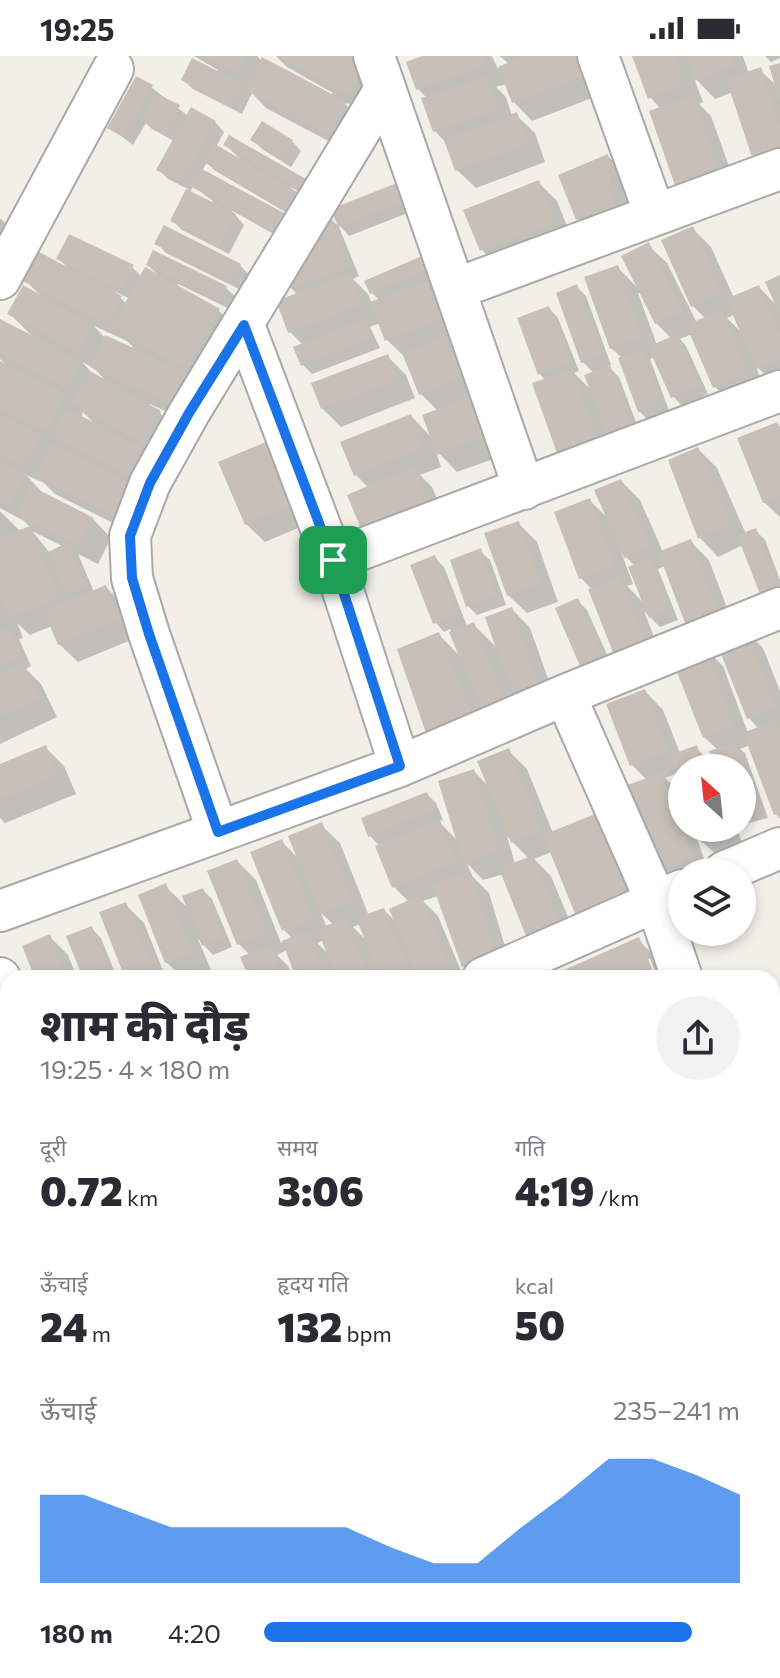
<!DOCTYPE html>
<html lang="hi">
<head>
<meta charset="utf-8">
<style>
  :root { --surface:#fff; --page:#f2f2f3; --text:#2b2b33; --muted:#7c7c81; --accent:#1a73e8 }
  body { margin:0; font-family:Commissioner,"Noto Sans Devanagari",sans-serif; background:var(--page); color:var(--text); height:100vh; display:flex; flex-direction:column; font-size:30px; white-space:nowrap }
  * { box-sizing:border-box; margin:0 }
  p { font-size:26px; color:var(--muted) }
  .icon { flex:none; width:44px; height:44px; fill:none; stroke:currentColor; stroke-width:2; stroke-linecap:round; stroke-linejoin:round }
  .map { position:relative; flex:1; overflow:hidden }
  .side { position:absolute; left:0px; top:914px; width:780px; height:708px; display:flex; flex-direction:column; background:var(--surface); border-radius:24px 24px 0 0; box-shadow:0 4px 12px #0003 }
  .side>* { flex:none }
  .needle { width:52px; rotate:333deg }
  .buttons { position:absolute; left:668px; top:698px; display:grid; gap:16px }
  .buttons a { display:grid; place-items:center; width:88px; height:88px; border-radius:50%; background:var(--surface); box-shadow:0 4px 12px #0003; font-size:40px }
  .pin { position:absolute; display:grid; place-items:center; width:68px; height:68px; color:#fff; margin:-34px; border-radius:16px; box-shadow:0 4px 12px #0006 }
  .round { display:grid; place-items:center; flex:none; width:84px; height:84px; border-radius:42px; background:var(--page) }
  .headline { display:flex; align-items:center; justify-content:space-between; height:136px; padding:0 40px }
  h1 { font-size:44px; font-weight:800; line-height:60px }
  .stats { display:grid; grid-template-columns:repeat(3,1fr); gap:12px; height:136px; padding:8px 40px }
  .stats div { display:grid; align-content:center }
  .stats b { font-size:40px; font-weight:800 }
  .stats small { font-size:22px; font-weight:400 }
  .stats p { font-size:22px }
  .chart { height:224px; padding:16px 40px }
  .chart p { display:flex; justify-content:space-between }
  .chart svg { width:100%; height:144px; margin-top:8px; fill:var(--accent); opacity:.7 }
  ul { padding:0 40px; list-style:none; font-size:26px }
  li { display:grid; grid-template-columns:128px 96px 1fr; align-items:center; height:60px }
  li i { height:20px; border-radius:10px; background:var(--accent) }
  .status { display:flex; justify-content:space-between; align-items:center; height:56px; padding:0 40px; background:var(--surface); direction:ltr }
  .status svg { height:22px; fill:currentColor }
  .map>svg:first-child { display:block }
</style>
</head>
<body>
<div class="status"><b>19:25</b><svg viewBox="0 0 49 12"><path d="M0 12V9h3v3zM5 12V6h3v6zM10 12V3h3v9zM15 12V0h3v12zM26 1h20v11H26zM47 4h2v5h-2z"/></svg></div>
<div class="map">
<svg width="780" height="1622" viewBox="0 0 780 1622">
  <rect width="100%" height="100%" fill="#f2efe9"/>
  <path fill="#c8facc" d="M171,1614H464L467,1622H155Z"/>
  <path fill="#0003" fill-rule="evenodd" d="M194,0H257L262,5L331,40L333,37L287,11L276,0H349L367,10L368,58L341,44L364,67L349,96L266,52L252,37L242,58L193,33L183,24L217,17L218,14Z
    M428,0H492L498,13L509,8L500,0H590L605,37L532,65L514,46L507,28L496,31L506,41L512,60L516,59L535,77L545,106L476,132L457,114L448,89L435,75L427,42L418,33Z
    M634,0H743L749,18L760,14L778,31L780,9V116L773,118L754,100L733,36L715,43L693,20L703,46L699,48L711,60L739,138L650,41Z
    M765,0H780V2L771,6Z
    M151,31L188,60L215,66L224,76L216,91L241,104L226,89L305,124L314,134L310,141L290,131L305,147L297,163L214,114L207,106L202,115L286,185L231,154L244,169L229,198L182,174L172,164L188,133L168,123L158,113L174,85L152,73L146,67L133,89L109,71ZM193,130L213,145L211,148L190,137Z
    M252,83L292,85L301,95L291,111L262,93Z
    M608,100L626,119L631,169L597,182L578,163Z
    M407,125L423,151L349,180L340,170Z
    M539,127L557,145L573,185L500,213L482,194Z
    M0,162L13,175L0,194Z
    M331,163L339,171L359,220L353,223L368,238L372,248L380,245L372,237L430,198L518,394L457,416L435,393L441,411L420,419L432,431L447,466L369,432L356,419L411,360L433,383L438,355L421,338L407,303L387,284L380,267L370,271L380,292L312,318L302,308L303,289L290,276L298,239L291,232L308,192Z
    M692,172L711,191L734,242L759,231L777,250L780,221V329L777,330L755,309L766,335L733,349L715,331L692,278L680,283L686,290L708,338L682,350L673,340L655,301L650,303L670,357L649,365L639,355L623,303L611,292L617,211L638,232L648,189L667,207L697,267L706,263L693,250ZM641,236L656,267L672,283L657,289L638,237ZM733,259L742,277L727,262Z
    M157,187L240,209L249,219L241,234L166,197Z
    M58,202L132,211L142,221L159,220L148,209L226,232L236,241L230,253L178,228L176,231L219,255L238,273L199,371L150,348L149,351L160,357L178,376L139,480L55,438L44,427L26,419L44,438L93,463L111,482L98,508L78,498L94,536L106,531L124,550L138,581L78,606L59,588L52,570L30,579L17,567L23,582L19,583L31,610L26,613L41,628L57,661L0,688V455L21,476L31,472L24,465L0,452V307L8,310L0,303V267L32,280L9,257L40,239L26,225L69,213ZM116,236L130,243L127,248L115,237ZM94,270L127,285L137,295L106,283ZM82,306L94,312L107,326L95,320ZM83,356L95,368L81,362ZM32,475L64,491L50,497Z
    M577,231L586,240L611,309L608,310L619,321L642,382L616,404L540,318L549,252L558,262L579,315L574,317L592,335L594,317L583,306Z
    M387,300L406,319L415,342L341,371L322,352Z
    M777,368L780,371V461L764,446Z
    M698,393L717,412L746,478L755,474L765,484L780,524V552L743,489L718,501L700,482Z
    M221,408L317,464L265,486L246,468Z
    M621,425L640,444L663,496L690,485L709,504L736,576L744,573L763,592L780,635V763L776,758L750,689L740,693L745,697L768,762L742,769V712H717L718,694L704,681V592L723,610L748,677L759,673L749,662L718,585L665,510L658,513L678,564L660,571L644,555L667,615L581,522L590,445L610,464ZM621,496L635,510L645,548L627,530L633,528Z
    M518,467L537,486L558,546L527,557L508,539Z
    M480,495L490,504L506,549L477,559L468,550Z
    M435,502L444,511L467,570L473,568L498,593L512,553L530,572L560,656L503,677L480,654L492,683L448,700L438,578L462,602L450,573L444,576L435,566Z
    M577,544L587,554L617,621L587,620Z
    M645,635L663,654L680,697L696,692L716,712H682V727L678,717L665,722L681,737L682,772H693L709,816H682V831L658,814L647,724L632,709Z
    M45,691L64,710L76,738L5,767L0,762V710Z
    M509,695L527,713L553,777L595,760L613,779L647,862L552,796L534,803L551,820L582,895L504,818L483,824L467,807L472,820L489,837L513,917L476,922L464,910L438,840L423,845L438,860L464,922H299L287,894L277,899L288,910L293,922H251L250,899L239,888L237,805L256,824L281,887L293,883L284,874L281,785L300,804L321,769L340,787L369,860L384,854L397,867L409,846L394,831L380,790L370,780L427,738L436,747L443,764L438,765L458,785L474,715L490,732ZM507,780L529,803L515,808ZM321,857L334,869L327,872ZM361,868L369,887L353,871ZM324,884L330,899L317,887Z
    M698,772H737L745,796L722,805L703,786Z
    M165,830L190,854L203,834L212,843L232,891L213,899L198,883L211,914L206,916L212,922H170L179,918L166,906Z
    M125,848L144,867L166,922H127Z
    M91,872L101,882L117,922H85Z
    M49,880L68,899L77,922H37Z
    M638,884L657,902L665,922H658L650,903H646L654,922H569Z
    M0,932L8,944V968L5,969L8,972V1003L2,1005L8,1011V1116L0,1119Z
    M0,1150L8,1157V1214L3,1216L0,1212Z
    M772,1241L780,1256V1295L774,1298L780,1309V1498L772,1490Z
    M0,1262L8,1274V1350L0,1353Z
    M8,1489V1609L0,1613V1492Z
    M772,1499L780,1512V1561L772,1564Z
    M780,1568V1622H746L742,1614H772V1571Z
    M498,1614H526L508,1622Z
    M607,1614H636L617,1622Z"/>
  <path fill="#c7bfb8" d="M205,0H246L236,18Z
    M279,0H353L368,9L349,40Z
    M422,0H483L486,10L416,34L406,6Z
    M525,0H581L588,19L512,47L498,11Z
    M632,0H675L685,28L648,43Z
    M686,0H732L736,10L695,25Z
    M262,1L347,46L330,79L245,34Z
    M192,2L243,28L232,50L181,24Z
    M780,7V43H779L769,10Z
    M761,11L780,70V91L752,101L726,23Z
    M136,20L153,29L123,81L107,72Z
    M487,20L499,53L433,76L421,42Z
    M155,37L180,49L166,78L140,64Z
    M693,39L721,119L677,135L649,55Z
    M191,51L216,65L181,127L156,114Z
    M517,56L528,88L455,115L444,84Z
    M262,65L293,84L281,103L250,84Z
    M229,79L306,123L300,134L223,89Z
    M213,87L297,136L287,155L202,105Z
    M608,98L613,150L576,164L558,119Z
    M200,112L286,158L276,177L190,130Z
    M407,123L415,142L338,171L331,153Z
    M539,124L555,167L480,195L463,154Z
    M186,133L236,158L219,190L170,165Z
    M330,160L351,211L289,232L306,191Z
    M164,169L241,208L232,226L154,188Z
    M693,170L722,237L691,251L661,184Z
    M69,178L134,209L120,235L56,203Z
    M649,186L683,255L655,268L621,200Z
    M153,194L227,230L221,245L146,209Z
    M39,196L122,240L107,270L23,225Z
    M431,196L437,209L370,238L364,225Z
    M618,209L643,281L610,293L584,221Z
    M145,211L220,253L187,314L111,272Z
    M350,217L362,249L288,277L276,245Z
    M442,219L458,257L385,285L370,246Z
    M780,219V259L765,226Z
    M577,228L603,300L581,307L556,237Z
    M23,229L94,269L78,297L7,258Z
    M759,229L780,277V303L756,313L726,243Z
    M549,250L571,306L538,319L517,262Z
    M722,254L749,316L713,332L686,269Z
    M0,263L82,305L67,333L0,298Z
    M365,263L372,282L301,310L293,291Z
    M457,275L474,318L419,339L402,297Z
    M677,278L700,329L671,342L648,291Z
    M105,279L195,320L180,353L90,311Z
    M642,293L662,347L638,356L618,302Z
    M388,298L398,324L321,353L311,327Z
    M0,305L65,337L46,376L0,353Z
    M610,309L634,373L608,383L584,319Z
    M573,313L599,386L558,400L532,327Z
    M90,315L161,355L143,388L71,347Z
    M486,335L500,375L437,399L422,359Z
    M66,352L146,393L131,422L51,381Z
    M0,358L41,379L24,410L0,398Z
    M411,358L424,392L354,420L340,386Z
    M777,366L780,372V440L763,447L737,382Z
    M273,383L300,445L245,469L218,406Z
    M50,387L136,430L120,463L34,419Z
    M698,391L733,467L698,483L668,404Z
    M0,404L27,417L10,450L0,445Z
    M414,410L429,448L362,475L347,439Z
    M621,423L651,490L624,502L594,434Z
    M29,429L94,462L79,490L15,458Z
    M590,442L615,509L579,523L554,456Z
    M519,465L541,527L507,540L484,477Z
    M30,470L59,542L9,562L0,537V481Z
    M756,472L780,535L763,546L737,479Z
    M691,483L720,560L687,572L658,496Z
    M69,486L87,530L65,539L48,496Z
    M481,492L497,540L466,551L450,504Z
    M435,499L458,558L433,568L410,509Z
    M650,502L670,555L649,562L628,511Z
    M620,520L650,597L618,609L588,533Z
    M106,529L120,563L58,589L44,555Z
    M578,542L609,611L585,622L555,552Z
    M512,551L542,637L515,646L485,561Z
    M474,566L507,649L483,659L449,576Z
    M10,571L23,601L0,610V575Z
    M745,571L777,652L747,663L715,583Z
    M439,576L474,664L428,683L397,593Z
    M705,589L734,669L703,682L671,601Z
    M23,607L40,642L0,661V618Z
    M645,633L669,695L630,710L606,648Z
    M776,664L780,674V757L774,759L743,677Z
    M736,686L760,753L742,759V712H715L709,695Z
    M46,689L58,719L0,743V708Z
    M697,689L705,712H682V732L670,699Z
    M509,692L542,774L511,787L477,705Z
    M474,713L500,795L463,806L438,725Z
    M663,716L693,802L656,815L625,730Z
    M427,736L435,754L368,781L361,762Z
    M595,758L630,843L578,865L543,779Z
    M440,764L457,806L392,832L375,790Z
    M322,766L354,845L320,859L288,780Z
    M696,772H726L728,777L702,787Z
    M282,783L314,862L282,875L250,796Z
    M533,799L564,876L530,890L499,813Z
    M237,803L267,877L237,889L207,815Z
    M471,816L496,898L462,911L432,828Z
    M166,827L194,896L165,907L138,839Z
    M203,832L224,882L202,890L182,840Z
    M420,839L452,914L434,922H418L389,853Z
    M126,846L155,918L145,922H125L99,856Z
    M384,852L413,922H381L356,862Z
    M346,862L371,922H337L317,873Z
    M92,870L113,922H83L66,880Z
    M308,874L327,922H296L282,885Z
    M50,878L67,922H35L22,890Z
    M639,881L653,915L636,922H567L564,914Z
    M270,889L283,922H249L240,901Z
    M200,908L206,922H165Z
    M4,965L8,975V990L0,993V967Z
    M3,1003L8,1017V1034L0,1037V1004Z
    M8,1045V1091L0,1094V1048Z
    M780,1106V1162L772,1143V1109Z
    M0,1145L8,1165V1201L0,1204Z
    M8,1223V1261L0,1240V1225Z
    M0,1280L8,1300V1324L0,1327Z
    M780,1307V1353L772,1356V1310Z
    M780,1361V1397L772,1400V1364Z
    M780,1401V1434L772,1437V1405Z
    M8,1407V1480L0,1460V1411Z
    M780,1445V1486L772,1489V1448Z
    M8,1487V1588L3,1590L0,1581V1490Z
    M780,1565V1607L772,1611V1569Z
    M561,1614H582L585,1622H542Z
    M649,1614H676L679,1622H630Z"/>
  <g fill="none" stroke-linecap="round" stroke-linejoin="round">
    <g stroke="#a9a9a9" stroke-width="44">
      <path id="street" d="M374,0L524,433
        M598,0L655,159
        M0,223L113,13
        M455,233L780,113
        M244,269L333,504L400,710
        M333,504L780,335
        M565,639L656,845L682,922
        M218,776L149,578L132,522L130,480L150,427L189,357L385,33
        M724,816L780,792
        M0,855L400,710L565,639L780,552
        M0,922L8,943
        M483,922L682,834
        M772,1073L780,1071
        M0,1108L8,1105
        M772,1180L780,1202
        M0,1352L8,1349
        M464,1614L467,1622
        M696,1614L699,1622
        M20,1622L39,1614"/>
    </g>
    <use href="#street" stroke="#fff" stroke-width="40"/>
  </g>
  <g fill="none" stroke-linecap="round" stroke-linejoin="round">
    <g stroke="#fff" stroke-width="16">
      <path id="route" d="M244,269L333,504L400,710L218,776L149,578L132,522L130,480L150,427L189,357Z"/>
    </g>
    <use href="#route" stroke="#1a73e8" stroke-width="10"/>
  </g>
</svg>
<div class="buttons">
<a><svg class="needle" viewBox="-14 -14 28 28"><path d="M0-13l5 13h-10z" fill="#e53935"/><path d="M0 13l5-13h-10z" fill="#7c7c81"/></svg></a>
<a><svg class="icon" aria-label="layers" viewBox="0 0 24 24"><path d="M12 4l9 5-9 5-9-5zM3 14l9 5 9-5"/></svg></a>
</div>
<div class="pin" style="left:333px;top:504px;background:#1e9e55"><svg class="icon" aria-label="arrive" viewBox="0 0 24 24"><path d="M6 21V4h12l-3 4 3 4H6"/></svg></div>
<section class="side">
<div class="headline"><div><h1>शाम की दौड़</h1><p>19:25 · 4 × 180 m</p></div><a class="round"><svg class="icon" aria-label="share" viewBox="0 0 24 24"><path d="M12 15V3M7 8l5-5 5 5M5 13v7h14v-7"/></svg></a></div>
<div class="stats">
<div><p>दूरी</p><b>0.72<small> km</small></b></div>
<div><p>समय</p><b>3:06</b></div>
<div><p>गति</p><b>4:19<small> /km</small></b></div>
</div>
<div class="stats">
<div><p>ऊँचाई</p><b>24<small> m</small></b></div>
<div><p>हृदय गति</p><b>132<small> bpm</small></b></div>
<div><p>kcal</p><b>50</b></div>
</div>
<div class="chart"><p><span>ऊँचाई</span>235–241 m</p>
<svg viewBox="0 0 160 44" preserveAspectRatio="none"><path d="M0 44V17L10 17L20 22L30 27L40 27L50 27L60 27L70 27L80 33L90 38L100 38L110 27L120 17L130 6L140 6L150 11L160 17V44z"/></svg>
</div>
<ul>
<li><b>180 m</b>4:20<i style="width:90%"></i></li>
</ul>
</section>
</div>
</body>
</html>
